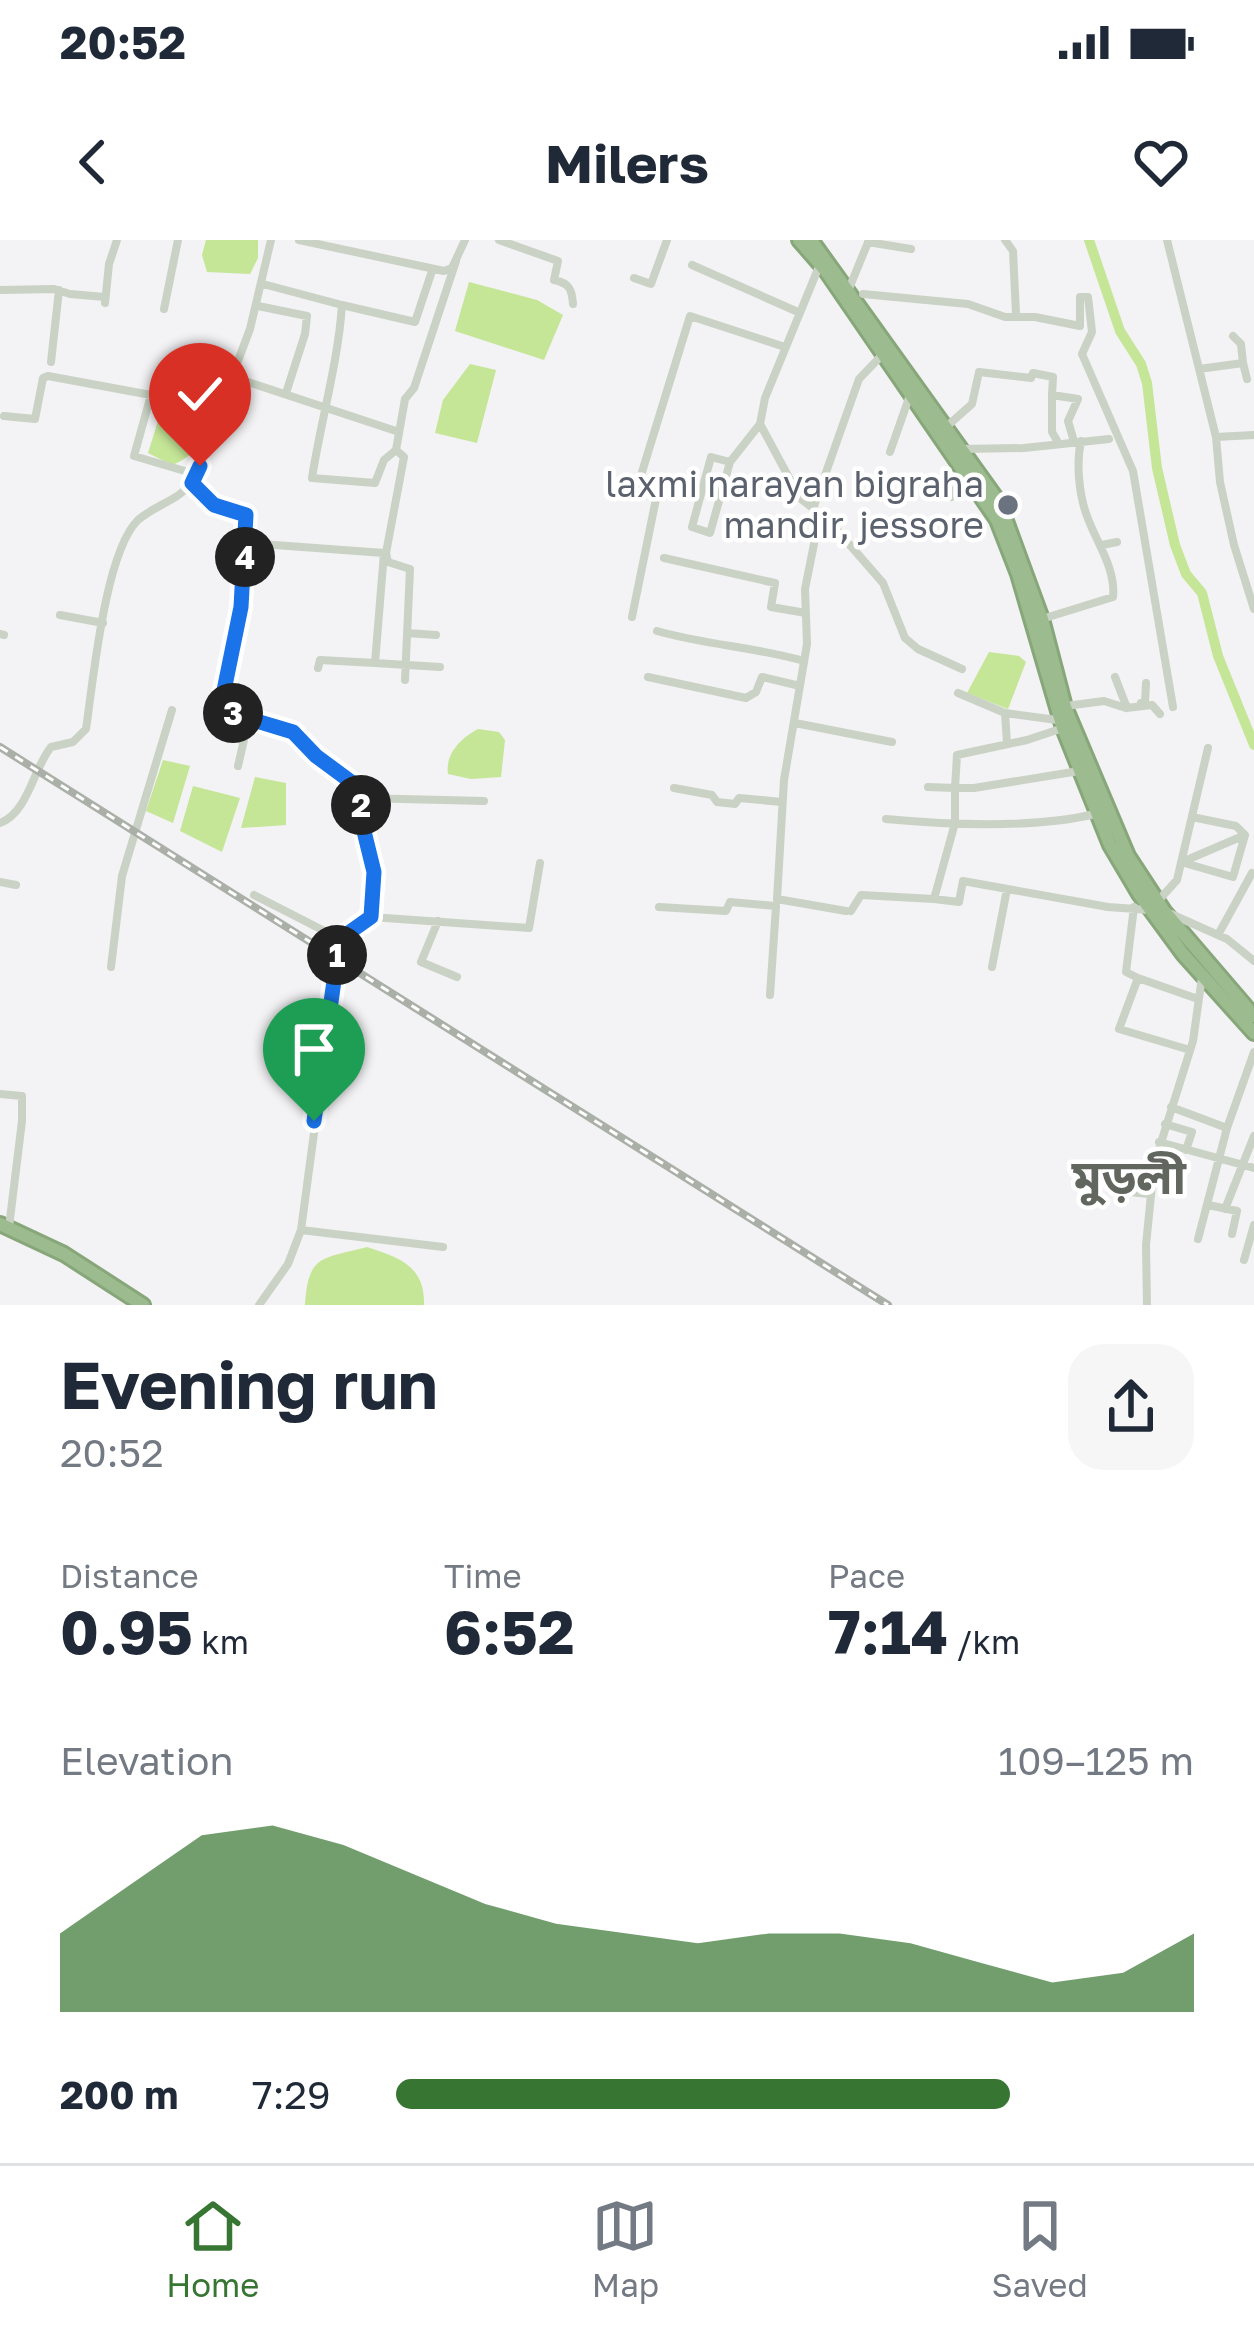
<!DOCTYPE html>
<html lang="en">
<head>
<meta charset="utf-8">
<style>
  :root { --surface:#fff; --page:#f6f6f7; --text:#1f2937; --muted:#747a83; --line:#e0e1e3; --accent:#377632 }
  body { margin:0; font-family:"Golos Text","Noto Sans Bengali",sans-serif; background:var(--page); color:var(--text); height:100vh; display:flex; flex-direction:column; font-size:45px; white-space:nowrap }
  * { box-sizing:border-box; margin:0 }
  p { font-size:39px; color:var(--muted) }
  .icon { flex:none; width:66px; height:66px; fill:none; stroke:currentColor; stroke-width:2; stroke-linecap:round; stroke-linejoin:round }
  .map { position:relative; height:1065px; overflow:hidden }
  .side { display:flex; flex-direction:column; background:var(--surface); flex:1 }
  .side>* { flex:none }
  .pin { position:absolute; display:grid; place-items:center; width:102px; height:102px; color:#fff; margin:-123px -51px; border-radius:50% 50% 50% 0; rotate:-45deg; box-shadow:0 0 12px #0007 }
  .pin .icon { rotate:45deg }
  .km { position:absolute; width:60px; height:60px; margin:-30px; border-radius:50%; background:#222; color:#fff; font-size:33px; line-height:60px; text-align:center }
  .round { display:grid; place-items:center; flex:none; width:126px; height:126px; border-radius:36px; background:var(--page) }
  .head { display:flex; align-items:center; justify-content:space-between; height:204px; padding:0 60px }
  h1 { font-size:66px; font-weight:700; line-height:90px }
  .metrics { display:grid; grid-template-columns:repeat(3,1fr); gap:18px; height:204px; padding:12px 60px }
  .metrics div { display:grid; align-content:center }
  .metrics b { font-size:60px; font-weight:700 }
  .metrics small { font-size:33px; font-weight:400 }
  .metrics p { font-size:33px }
  .chart { height:336px; padding:24px 60px }
  .chart p { display:flex; justify-content:space-between }
  .chart svg { width:100%; height:216px; margin-top:12px; fill:var(--accent); opacity:.7 }
  ul { padding:0 60px; list-style:none; font-size:39px }
  li { display:grid; grid-template-columns:192px 144px 1fr; align-items:center; height:90px }
  li i { height:30px; border-radius:15px; background:var(--accent) }
  .status { display:flex; justify-content:space-between; align-items:center; height:84px; padding:0 60px; background:var(--surface); direction:ltr }
  .status svg { height:33px; fill:currentColor }
  header { display:flex; justify-content:space-between; align-items:center; height:156px; padding:0 60px; background:var(--surface); font-size:54px; font-weight:700 }
  .dock { display:flex; justify-content:space-around; align-items:center; height:168px; border-top:3px solid var(--line); background:var(--surface); font-size:33px; color:var(--muted) }
  .dock a { display:grid; justify-items:center; gap:6px }
  .dock .active { color:var(--accent) }
  .map>svg:first-child { display:block }
</style>
</head>
<body>
<div class="status"><b>20:52</b><svg viewBox="0 0 49 12"><path d="M0 12V9h3v3zM5 12V6h3v6zM10 12V3h3v9zM15 12V0h3v12zM26 1h20v11H26zM47 4h2v5h-2z"/></svg></div>
<header><svg class="icon" aria-label="back" viewBox="0 0 24 24"><path d="M15 5l-7 7 7 7"/></svg>Milers<svg class="icon" aria-label="heart" viewBox="0 0 24 24"><path d="M12 20l-8-8c-3-5 5-10 8-4 3-6 11-1 8 4z"/></svg></header>
<div class="map">
<svg width="1254" height="1065" viewBox="0 0 1254 1065">
  <rect width="100%" height="100%" fill="#f3f2f4"/>
  <path fill="#c5e597" d="M206,0H258V18L250,34L207,32L202,15Z
    M469,42L537,60L563,75L544,120L455,91Z
    M470,124L496,130L477,203L435,193L443,160Z
    M179,155L209,171C206,196 197,216 172,225L148,213L158,181Z
    M989,412L1019,416L1026,422L1008,469L967,453Z
    M478,489L499,492L505,500L501,537L471,539L448,534C445,514 461,498 478,489Z
    M163,520L190,526L173,583L146,571Z
    M255,537L286,543V585L241,588Z
    M193,546L240,558L222,612L180,591Z
    M367,1007C400,1018 425,1026 424,1065H305C308,1014 322,1019 367,1007Z"/>
  <g fill="none" stroke-linecap="round" stroke-linejoin="round">
    <path stroke="#c5e597" stroke-width="10" d="M1089,0L1120,91L1141,124L1147,143L1157,228L1175,305L1186,334L1202,353L1218,416L1254,505"/>
    <g stroke="#87a77a" stroke-width="18">
      <path id="highway" d="M799,0L826,31L997,280L1018,334L1063,488L1110,605L1139,654L1183,714L1254,793
        M811,0L999,262L1042,379L1065,467L1128,616L1164,671L1254,776
        M0,984L64,1014L143,1065"/>
    </g>
    <path stroke="#c9d2c4" stroke-width="8" d="M299,0L444,31L452,28L465,0
      M499,0L558,21L554,40C569,43 572,49 573,64
      M1005,0L1013,11L1016,74
      M1167,0L1216,197L1220,242L1234,305L1254,369
      M868,2L911,9
      M820,24L765,158L760,184L800,258L829,281L883,343L905,398L918,409L962,429
      M692,25L798,72
      M432,31L415,82L342,65C338,123 321,180 312,238L375,243L384,220L396,210L405,159L414,148L456,21
      M634,38L651,44L667,0
      M263,44L342,65
      M0,50L54,49L70,54L105,57
      M848,51L869,0
      M863,54L968,64L1005,77H1035L1080,86V57H1088L1092,92L1082,114L1133,231L1173,467
      M105,63L109,24L117,0
      M258,66L307,76L305,94L286,153
      M164,69L178,0
      M51,122L59,50
      M1243,123L1247,139
      M1199,129L1243,123L1241,104L1233,96
      M233,137L399,192
      M1052,155V192L1059,204
      M4,176L35,179L43,138L48,136L151,155L134,216L195,234
      M946,187L972,164L979,132L1031,138L1033,133L1053,137L1052,155L1078,159L1068,181L1073,198
      M1216,197L1254,195
      M962,209L1024,208L1109,199
      M396,210L404,217L386,313L388,322L410,329L405,440
      M890,212L910,155
      M730,222L711,217L692,287L710,293L730,222L760,184
      M192,243L214,264L246,275L241,367L221,470L293,492L316,516L361,551L360,575L374,631L371,677L340,699L301,990L443,1007
      M951,257L965,233
      M813,269L859,139L883,114
      M820,274L805,349L807,404L784,540L777,659L846,671
      M246,303L384,313L375,423L440,427
      M1102,305L1117,302
      M664,318L775,343L771,367L806,373
      M60,375L103,383
      M632,377L656,259L638,245L690,76L785,107
      M1042,379L1113,357C1116,328 1096,302 1087,276C1079,255 1076,223 1081,201
      M657,391C706,405 755,407 804,421
      M407,393L436,395
      M0,394L4,395
      M318,428L320,420L375,423
      M648,437L746,458L756,452L762,437L800,446
      M1115,437L1127,468
      M958,453L1005,473L1057,480
      M1141,463L1145,462L1146,443
      M1066,466L1104,461L1126,468L1152,465L1160,474
      M1005,473L1007,504
      M795,483L892,502
      M1063,488L1027,500L957,515L955,548H974L1079,531
      M238,526L249,478
      M674,548L712,555L717,562L735,564L739,558L782,562
      M361,558L484,561
      M886,579C951,585 1032,589 1095,574
      M0,583C28,573 33,529 51,507L73,502L86,489C93,442 105,312 138,280C155,265 177,261 192,243L250,89L271,0
      M1181,622L1233,637L1245,595L1236,586L1192,577
      M1182,622L1245,595
      M0,642L16,645
      M254,655L340,699
      M934,659L959,662L963,641L1108,667L1150,670
      M1158,661L1177,640L1208,508
      M659,667L726,671L730,662L776,666
      M1134,667L1126,732L1138,738L1119,789L1190,810
      M851,671L861,655L934,659L955,583V548L928,547
      M1171,674L1227,699L1254,721
      M371,677L529,688L540,623
      M438,681L421,722L457,737
      M1218,695L1252,633
      M111,727L122,636L172,470
      M992,727L1007,649
      M1138,738L1198,759
      M770,755L776,666
      M0,854L22,856V881L9,987
      M1171,867L1227,888
      M1165,884L1192,892L1186,910
      M1159,902L1254,928
      M1110,950L1149,954
      M1208,965L1237,971L1232,994
      M1225,969L1254,896
      M1198,999L1227,888L1254,812
      M1244,1020L1254,985
      M259,1065L288,1024L301,990
      M1147,1065L1146,1005L1154,925L1193,801L1202,737"/>
    <use href="#highway" stroke="#9cbb8f" stroke-width="12"/>
    <g stroke="#aab0a8" stroke-width="8">
      <path id="rail" d="M0,507L888,1065"/>
    </g>
    <use href="#rail" stroke="#fff" stroke-width="3" stroke-dasharray="9" stroke-linecap="butt"/>
  </g>
  <g fill="none" stroke-linecap="round" stroke-linejoin="round">
    <g stroke="#fff" stroke-width="24">
      <path id="route" d="M200,226L192,243L214,265L246,275L241,367L220,470L293,492L316,516L362,550L360,575L374,632L371,677L340,699L314,881"/>
    </g>
    <use href="#route" stroke="#1a73e8" stroke-width="15"/>
  </g>
  <circle fill="#6b7280" stroke="#fff" stroke-width="4.5" cx="1008" cy="265" r="12"/>
  <g text-anchor="middle" stroke-width="9" stroke-linejoin="round" paint-order="stroke">
    <g font-size="36" fill="#5b616d" stroke="#fff" text-anchor="end">
      <text x="984" y="257">laxmi narayan bigraha<tspan x="984" dy="41">mandir, jessore</tspan></text>
    </g>
    <g font-size="48" font-weight="bold" fill="#61665f" stroke="#fff">
      <text x="1129" y="954">মুড়লী</text>
    </g>
  </g>
</svg>
<div class="pin" style="left:314px;top:881px;background:#1e9e55"><svg class="icon" aria-label="arrive" viewBox="0 0 24 24"><path d="M6 21V4h12l-3 4 3 4H6"/></svg></div>
<div class="pin" style="left:200px;top:226px;background:#d93025"><svg class="icon" aria-label="check" viewBox="0 0 24 24"><path d="M5 12l5 5 9-10"/></svg></div>
<b class="km" style="left:337px;top:715px">1</b>
<b class="km" style="left:361px;top:565px">2</b>
<b class="km" style="left:233px;top:473px">3</b>
<b class="km" style="left:245px;top:317px">4</b>
</div>
<section class="side">
<div class="head"><div><h1>Evening run</h1><p>20:52</p></div><a class="round"><svg class="icon" aria-label="share" viewBox="0 0 24 24"><path d="M12 15V3M7 8l5-5 5 5M5 13v7h14v-7"/></svg></a></div>
<div class="metrics">
<div><p>Distance</p><b>0.95<small> km</small></b></div>
<div><p>Time</p><b>6:52</b></div>
<div><p>Pace</p><b>7:14<small> /km</small></b></div>
</div>
<div class="chart"><p><span>Elevation</span>109–125 m</p>
<svg viewBox="0 0 160 44" preserveAspectRatio="none"><path d="M0 44V28L10 18L20 8L30 6L40 10L50 16L60 22L70 26L80 28L90 30L100 28L110 28L120 30L130 34L140 38L150 36L160 28V44z"/></svg>
</div>
<ul>
<li><b>200 m</b>7:29<i style="width:77%"></i></li>
</ul>
</section>
<nav class="dock">
<a class="active"><svg class="icon" aria-label="home" viewBox="0 0 24 24"><path d="M3 11l9-7 9 7M6 9v11h12V9"/></svg>Home</a>
<a><svg class="icon" aria-label="map" viewBox="0 0 24 24"><path d="M3 6l6-2 6 2 6-2v14l-6 2-6-2-6 2zM9 4v14M15 6v14"/></svg>Map</a>
<a><svg class="icon" aria-label="saved" viewBox="0 0 24 24"><path d="M7 4h10v16l-5-4-5 4z"/></svg>Saved</a>
</nav>
</body>
</html>
